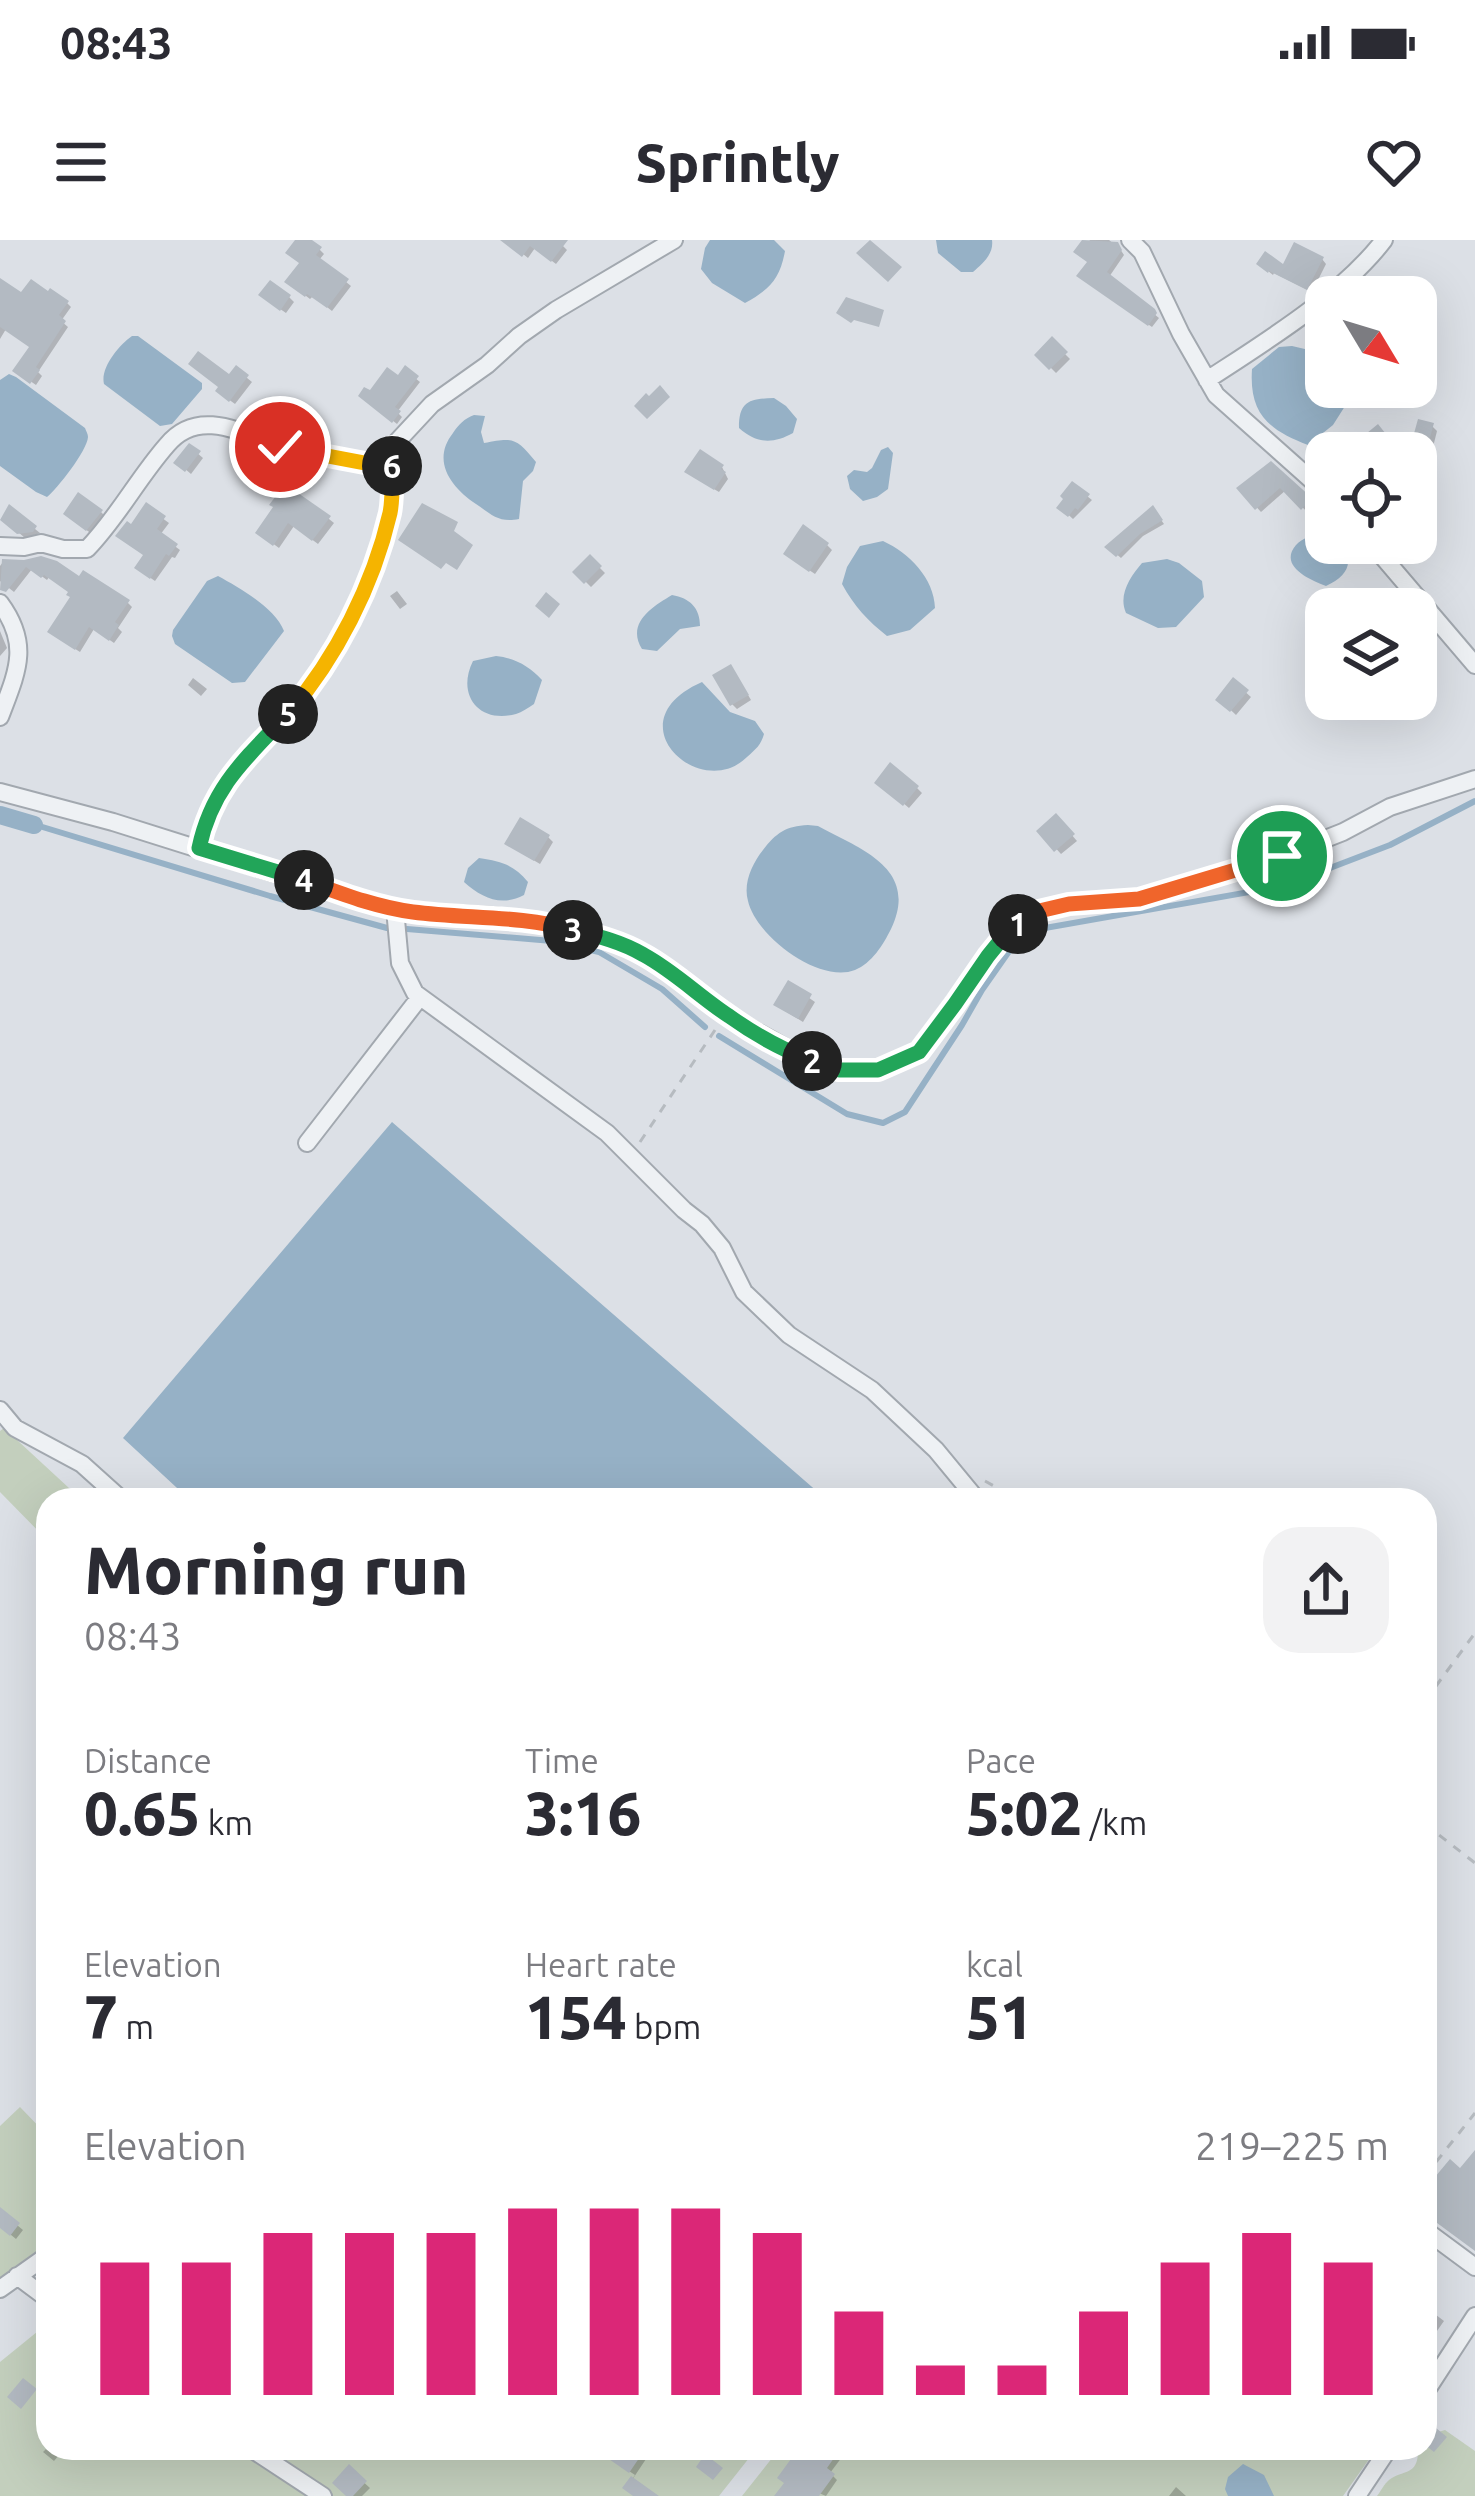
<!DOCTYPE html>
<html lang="en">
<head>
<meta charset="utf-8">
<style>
  :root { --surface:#fff; --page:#f2f2f3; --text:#2b2b33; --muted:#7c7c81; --accent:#db2777 }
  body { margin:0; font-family:Ubuntu,sans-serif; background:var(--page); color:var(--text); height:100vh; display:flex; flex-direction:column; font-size:45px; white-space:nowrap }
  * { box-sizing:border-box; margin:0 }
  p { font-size:39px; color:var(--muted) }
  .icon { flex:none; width:66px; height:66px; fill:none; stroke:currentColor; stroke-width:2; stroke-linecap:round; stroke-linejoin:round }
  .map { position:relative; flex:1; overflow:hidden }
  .sheet { position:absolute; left:36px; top:1248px; width:1401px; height:972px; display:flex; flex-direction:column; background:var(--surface); border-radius:36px; box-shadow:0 12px 48px #0002 }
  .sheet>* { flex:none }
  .needle { width:78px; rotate:128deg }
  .buttons { position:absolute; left:1305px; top:36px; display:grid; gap:24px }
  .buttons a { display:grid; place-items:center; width:132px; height:132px; border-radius:24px; background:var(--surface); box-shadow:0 12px 48px #0002; font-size:60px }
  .pin { position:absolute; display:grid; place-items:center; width:102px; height:102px; color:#fff; margin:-51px; border:6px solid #fff; border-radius:50%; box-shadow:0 3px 12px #0007 }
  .km { position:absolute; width:60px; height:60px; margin:-30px; border-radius:50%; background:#222; color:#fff; font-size:33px; line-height:60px; text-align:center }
  .round { display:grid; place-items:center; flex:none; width:126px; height:126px; border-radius:36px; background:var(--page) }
  .overview { display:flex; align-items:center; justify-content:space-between; height:204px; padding:0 48px }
  h1 { font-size:66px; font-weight:800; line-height:90px }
  .metrics { display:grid; grid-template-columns:repeat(3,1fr); gap:18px; height:204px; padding:12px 48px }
  .metrics div { display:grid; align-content:center }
  .metrics b { font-size:60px; font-weight:800 }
  .metrics small { font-size:33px; font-weight:400 }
  .metrics p { font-size:33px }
  .chart { height:336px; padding:24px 48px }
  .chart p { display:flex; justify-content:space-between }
  .chart svg { width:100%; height:216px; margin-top:12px; stroke:var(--accent); stroke-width:6 }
  .status { display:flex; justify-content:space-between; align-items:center; height:84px; padding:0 60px; background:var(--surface); direction:ltr }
  .status svg { height:33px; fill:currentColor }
  header { display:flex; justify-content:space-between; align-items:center; height:156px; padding:0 48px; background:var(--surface); font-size:54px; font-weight:800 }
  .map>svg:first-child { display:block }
</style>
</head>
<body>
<div class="status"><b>08:43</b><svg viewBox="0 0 49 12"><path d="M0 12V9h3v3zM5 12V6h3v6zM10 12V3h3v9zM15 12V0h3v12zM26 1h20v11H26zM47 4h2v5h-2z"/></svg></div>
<header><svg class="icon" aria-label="menu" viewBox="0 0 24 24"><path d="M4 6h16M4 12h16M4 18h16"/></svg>Sprintly<svg class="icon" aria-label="heart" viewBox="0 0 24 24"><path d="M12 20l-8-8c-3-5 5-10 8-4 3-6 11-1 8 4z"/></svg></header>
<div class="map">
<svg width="1475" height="2256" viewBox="0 0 1475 2256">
  <rect width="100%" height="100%" fill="#dce0e6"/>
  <path fill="#c3cfbd" d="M4,1188L82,1260H48V1301L0,1252V1191Z
    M20,1867L48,1896V2019L0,2053V1886Z
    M48,2083V2208H757L719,2256H0V2122Z
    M1445,2190L1475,2211V2256H1377C1381,2251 1384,2244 1389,2240C1403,2229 1419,2237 1418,2208H1425V2196Z
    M780,2208H1377L1343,2256H742Z"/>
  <path fill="#96b1c6" d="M710,0H774L785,11C780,39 770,49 745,63L712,43L701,29L705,8Z
    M936,0H992C994,14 983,23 973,32H961L938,13Z
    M132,96H138L202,143V149L172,184L160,186L104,144C100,128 119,105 132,96Z
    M1292,106L1309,110L1325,120L1326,147H1343L1347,163L1333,185L1308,205C1268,190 1249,173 1252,129L1279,107Z
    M9,134L16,137L85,188C86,191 88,194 88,197C87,211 57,249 47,257L36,252L0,226V140Z
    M774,158L786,166L797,179L793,193C773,204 757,204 739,188C739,161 749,159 774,158Z
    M474,175L485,176L481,192L484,203C514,197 516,198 536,222L533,231L523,241L519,279C499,283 492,275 476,264C451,247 431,221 453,193C459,184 464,179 474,175Z
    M888,207L893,213L888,249L877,257L863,261L850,249L847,236L854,230L867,232L872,228L881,210Z
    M1323,290L1326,291V303H1342C1355,325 1346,336 1326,346C1310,340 1278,326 1296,305C1302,298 1316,294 1323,290Z
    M883,301C909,313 934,338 935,368L910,390L887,396C868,381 854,366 842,344L847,327L860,306Z
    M1167,319L1179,323L1202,341L1204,357L1176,387L1158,388L1126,373C1118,355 1130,337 1142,323Z
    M218,336C240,348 275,368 284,391L245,442L232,443L175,404L172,396L173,390L207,341Z
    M672,355C690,358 700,368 700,386L680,389L657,411L642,409C626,383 652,367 672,355Z
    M496,416C515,418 529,426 542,440L534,464C528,468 522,472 516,474C479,484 456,455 473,421Z
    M702,442L730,472L755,481L764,494C761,505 756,509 747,517C701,563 611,482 702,442Z
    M808,585L818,586C860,609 920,628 891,689C883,705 872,723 855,730C819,744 756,696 748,661C743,643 752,624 763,610C776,593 786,586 808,585Z
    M479,618C501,621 514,625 528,642L524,655C501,667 482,658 464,642L468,628Z
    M392,882L827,1260H190L123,1198Z
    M1243,2224L1264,2235L1274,2256H1228L1225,2249L1228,2237Z"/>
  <path fill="#0003" d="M299,0H307L320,10L324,14L319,20L351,46L332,71L313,56L310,59L293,46L302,24Z
    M516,0H557L567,10L556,24L535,8L528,18L512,5Z
    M1090,0H1109L1120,9L1124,15L1109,37L1159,78L1152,87L1083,39L1091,22L1080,14Z
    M1322,19L1326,24L1312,52L1274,33L1273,35L1260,24L1284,29Z
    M0,41L22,56L67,63L71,67L61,81L68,87L38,132L42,136L36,145L20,134L32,108L6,89L0,99Z
    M289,57L294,62L286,73L267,60Z
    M1052,101L1070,119L1056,133L1038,115Z
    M236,129L252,142L235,164L224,156L230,138Z
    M405,130L420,142L397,172L402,177L397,184L362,156L398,139Z
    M1432,186L1437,191L1431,215L1419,212L1414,207Z
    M190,207L203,218L191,234L177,222Z
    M1271,225L1314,264L1307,272L1286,250L1261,272L1240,249Z
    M722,227L728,239L719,252L692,236Z
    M1073,245L1092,260L1073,279L1060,267Z
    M147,267L169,283L160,295L180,310L175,318L172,317L155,341L142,332L146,315L132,288Z
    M276,267L329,279L334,283L318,304L294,286L279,308L264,297Z
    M1153,269L1164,284L1143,296L1121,318L1108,307Z
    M101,272L106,277L92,294L71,279Z
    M2,278L35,289L40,293L25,298Z
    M827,305L832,310L815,334L791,318Z
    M590,318L605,333L591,347L576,332Z
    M3,322L24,323L128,363L132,367L118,388L122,392L114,403L94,389L80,412L55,396L73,358L71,353L49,337L47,340L32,329L14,352L0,341V326Z
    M397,351L407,364L400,369L390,356Z
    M0,391L7,408L0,416Z
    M735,433L751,460L737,469L732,464Z
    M193,438L207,449L201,456L188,445Z
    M1234,442L1251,457L1236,475L1219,459Z
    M878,542L917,548L922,553L909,568Z
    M1056,577L1077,601L1061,614L1040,591Z
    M548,597L553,602L540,624L513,608Z
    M789,744L815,762L803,782L782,769Z
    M0,1971L23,1990L16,1999L0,1986Z
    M1427,2068L1444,2081L1432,2098L1425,2093Z
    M48,2207V2208L64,2209L54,2221L43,2212Z
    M610,2208H633L646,2219L632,2240L654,2256H636L626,2248L635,2235L611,2219Z
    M823,2208L848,2209L830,2233L837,2240L826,2256L814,2251L810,2256H778Z
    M349,2229L370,2248L362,2256H349Z
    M1176,2247L1186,2256H1169Z"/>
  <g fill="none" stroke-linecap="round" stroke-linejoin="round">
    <path stroke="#96b1c6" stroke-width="6" d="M26,582L270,656L387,688
      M407,689L552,701L599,712L662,749L705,787
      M719,796L847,874L883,883L905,872L962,785L982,750L1010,710L1028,691L1283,646L1390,605L1475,561"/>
    <path stroke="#96b1c6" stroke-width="18" d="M0,575L34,585"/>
  </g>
  <path fill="#b3bac2" d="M295,0H312L322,7L316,15L349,39L327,68L307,54L305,57L284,42L299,23L285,13Z
    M500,0H568L551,22L530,6L522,17Z
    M870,0L902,27L888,42L856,13Z
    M1082,0L1118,2L1122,10L1107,32L1155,69L1157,73L1148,86L1076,36L1087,22L1073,12Z
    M1294,2L1324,17L1307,50L1269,31L1268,33L1256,24L1265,11L1283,24Z
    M0,38L21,52L31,39L48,51L50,48L69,61L59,75L66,81L36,127L40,130L30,144L12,131L29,107L0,87Z
    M270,40L291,55L280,71L258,55Z
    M846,57L884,70L879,87L854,80L851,83L836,73Z
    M1052,96L1068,112L1049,130L1034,115Z
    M198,111L229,134L236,125L249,135L229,162L215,151L218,147L188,124Z
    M405,125L419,136L395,167L401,171L392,183L358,156L364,147L370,150L387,127L398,135Z
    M660,145L670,157L647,179L634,166L646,153L649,156Z
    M1418,179L1434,183L1426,212L1410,208Z
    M1378,184L1393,203L1382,212L1367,193Z
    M189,203L201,211L185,232L173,223Z
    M700,209L724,225L721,229L726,232L714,250L684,232Z
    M1271,221L1312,258L1301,270L1280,248L1255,270L1236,248Z
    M1072,241L1090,254L1078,270L1075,268L1068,277L1056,268L1063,259L1060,256Z
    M285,244L331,276L312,301L288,283L273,306L255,293L273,267L269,265Z
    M78,252L103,270L86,291L63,274Z
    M146,262L166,276L157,289L178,304L169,316L166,314L150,339L134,328L143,315L115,296L127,281L131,284Z
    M422,263L458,282L454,291L473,305L457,330L446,323L441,329L398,300Z
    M9,264L37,286L33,292L17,294L0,280Z
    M1153,265L1163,280L1140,294L1116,317L1104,307Z
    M803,284L829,303L809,332L783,314Z
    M590,314L602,326L584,344L572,332Z
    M41,316L57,321L79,336L83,330L130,360L115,382L119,385L109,401L89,387L75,410L47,392L70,357L66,355L68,352L44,335L41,338L26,327L6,352L0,350L2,319L24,320Z
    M546,352L560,364L549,378L535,366Z
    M731,424L749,455L730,466L712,435Z
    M1233,437L1249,450L1230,472L1215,460Z
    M890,522L919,546L903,566L874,543Z
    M1056,573L1075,594L1054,612L1036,591Z
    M520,577L550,595L534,621L504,604Z
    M788,740L812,754L798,779L773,765Z
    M1475,1910V2011L1433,1980L1425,1977V1949L1450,1919L1460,1928Z
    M0,1967L20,1983L10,1996L0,1988Z
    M23,2138L37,2149L21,2169L7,2157Z
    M1436,2188L1447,2197L1434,2212L1425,2205V2201Z
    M593,2208H646L629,2233Z
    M799,2208L813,2217L819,2208H841L827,2228L835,2234L819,2256H774L784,2243L777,2238Z
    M705,2214L723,2228L713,2240L696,2227Z
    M349,2224L367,2241L353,2256H346L332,2243Z
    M631,2236L659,2256H633L622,2248Z"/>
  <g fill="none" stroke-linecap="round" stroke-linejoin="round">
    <g stroke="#a2a8af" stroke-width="20">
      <path id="minor" d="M1130,0L1142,12L1181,94L1216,155L1326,253
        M1207,140C1265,102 1342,55 1384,0
        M1371,303L1475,425
        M0,306L24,307L41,303L63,309H87C118,277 138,238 167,205C198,167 242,193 278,206C307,216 340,219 370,224L392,207L432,164L487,125L519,96L556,70L674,0
        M0,363C31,405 17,432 0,477
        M0,552L113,582L373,664L409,672L493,676L558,685L612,700L645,715L728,776L804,818L839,830H878L918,811L1008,690L1035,672L1069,664L1139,659L1282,616L1343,592L1390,567L1475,539
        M199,608C213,542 250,520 291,472C337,418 375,342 390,273C395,252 392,228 392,207
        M395,669L400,723L415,753L607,893L684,970L702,984L722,1008L744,1052L789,1095L872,1150L936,1210L974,1256V1260
        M307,903L420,757
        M0,1170L15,1188L82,1224L122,1260
        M1425,1990L1475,2027
        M17,2036L48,2059
        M0,2049L48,2015
        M1425,2153L1475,2076
        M250,2208L323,2256
        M1357,2256L1389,2208"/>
    </g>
    <path stroke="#b6bbc0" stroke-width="3" stroke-dasharray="9 9" stroke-linecap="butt" d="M640,902L715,790
      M985,1241L1019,1260
      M1425,1461L1475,1393
      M1425,1584L1475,1623
      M1425,1936L1475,1873"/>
    <use href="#minor" stroke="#eef1f4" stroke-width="16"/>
  </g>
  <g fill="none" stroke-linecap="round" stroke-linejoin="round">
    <g stroke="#fff" stroke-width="24">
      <path id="split-1" d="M1018,684L1035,672L1069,664L1139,659L1282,616"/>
    </g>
    <g stroke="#fff" stroke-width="24">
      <path id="split-2" d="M812,821L839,830H878L919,812L955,764L988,716L1009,690L1018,684"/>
    </g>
    <g stroke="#fff" stroke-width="24">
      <path id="split-3" d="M573,690C598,696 622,702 644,715C675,732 700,757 729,776C754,794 783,810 812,821"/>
    </g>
    <g stroke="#fff" stroke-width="24">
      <path id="split-4" d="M304,640C340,653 375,667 413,672C467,679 520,675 573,690"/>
    </g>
    <g stroke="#fff" stroke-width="24">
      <path id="split-5" d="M288,474C246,518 212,547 199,608L304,640"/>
    </g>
    <g stroke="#fff" stroke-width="24">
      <path id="split-6" d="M288,474C336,418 373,346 390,273C393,258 392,241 392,226"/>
    </g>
    <g stroke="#fff" stroke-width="24">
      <path id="split-7" d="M280,207L370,224L392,207V226"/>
    </g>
    <use href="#split-1" stroke="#f0652b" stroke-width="15"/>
    <use href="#split-2" stroke="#22a559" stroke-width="15"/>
    <use href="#split-3" stroke="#22a559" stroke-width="15"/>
    <use href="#split-4" stroke="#f0652b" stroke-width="15"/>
    <use href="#split-5" stroke="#22a559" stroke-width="15"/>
    <use href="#split-6" stroke="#f5b400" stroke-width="15"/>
    <use href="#split-7" stroke="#f5b400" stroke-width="15"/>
  </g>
</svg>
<div class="buttons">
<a><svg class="needle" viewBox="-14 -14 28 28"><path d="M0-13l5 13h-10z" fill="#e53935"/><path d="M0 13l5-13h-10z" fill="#7c7c81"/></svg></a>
<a><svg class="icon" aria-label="locate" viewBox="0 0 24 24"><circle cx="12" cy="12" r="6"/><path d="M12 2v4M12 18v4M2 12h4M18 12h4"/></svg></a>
<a><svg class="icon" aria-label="layers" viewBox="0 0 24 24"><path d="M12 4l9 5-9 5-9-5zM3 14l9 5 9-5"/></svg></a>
</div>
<div class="pin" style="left:1282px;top:616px;background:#1e9e55"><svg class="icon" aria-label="arrive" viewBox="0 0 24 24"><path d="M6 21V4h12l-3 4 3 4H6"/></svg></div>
<div class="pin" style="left:280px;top:207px;background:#d93025"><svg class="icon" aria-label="check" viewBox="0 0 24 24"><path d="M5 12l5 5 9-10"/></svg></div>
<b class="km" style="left:1018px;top:684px">1</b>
<b class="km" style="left:812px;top:821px">2</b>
<b class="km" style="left:573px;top:690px">3</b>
<b class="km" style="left:304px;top:640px">4</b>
<b class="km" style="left:288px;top:474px">5</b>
<b class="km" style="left:392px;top:226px">6</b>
<section class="sheet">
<div class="overview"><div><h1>Morning run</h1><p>08:43</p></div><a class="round"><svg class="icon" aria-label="share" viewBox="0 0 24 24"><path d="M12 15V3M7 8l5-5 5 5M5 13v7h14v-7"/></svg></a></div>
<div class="metrics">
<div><p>Distance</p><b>0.65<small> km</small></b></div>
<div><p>Time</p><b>3:16</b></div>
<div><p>Pace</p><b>5:02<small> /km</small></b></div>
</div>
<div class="metrics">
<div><p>Elevation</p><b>7<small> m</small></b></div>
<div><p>Heart rate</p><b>154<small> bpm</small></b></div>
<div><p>kcal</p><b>51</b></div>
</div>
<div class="chart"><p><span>Elevation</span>219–225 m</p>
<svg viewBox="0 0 160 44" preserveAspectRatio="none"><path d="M5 44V17M15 44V17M25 44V11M35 44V11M45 44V11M55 44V6M65 44V6M75 44V6M85 44V11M95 44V27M105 44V38M115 44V38M125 44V27M135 44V17M145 44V11M155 44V17"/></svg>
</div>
</section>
</div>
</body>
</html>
